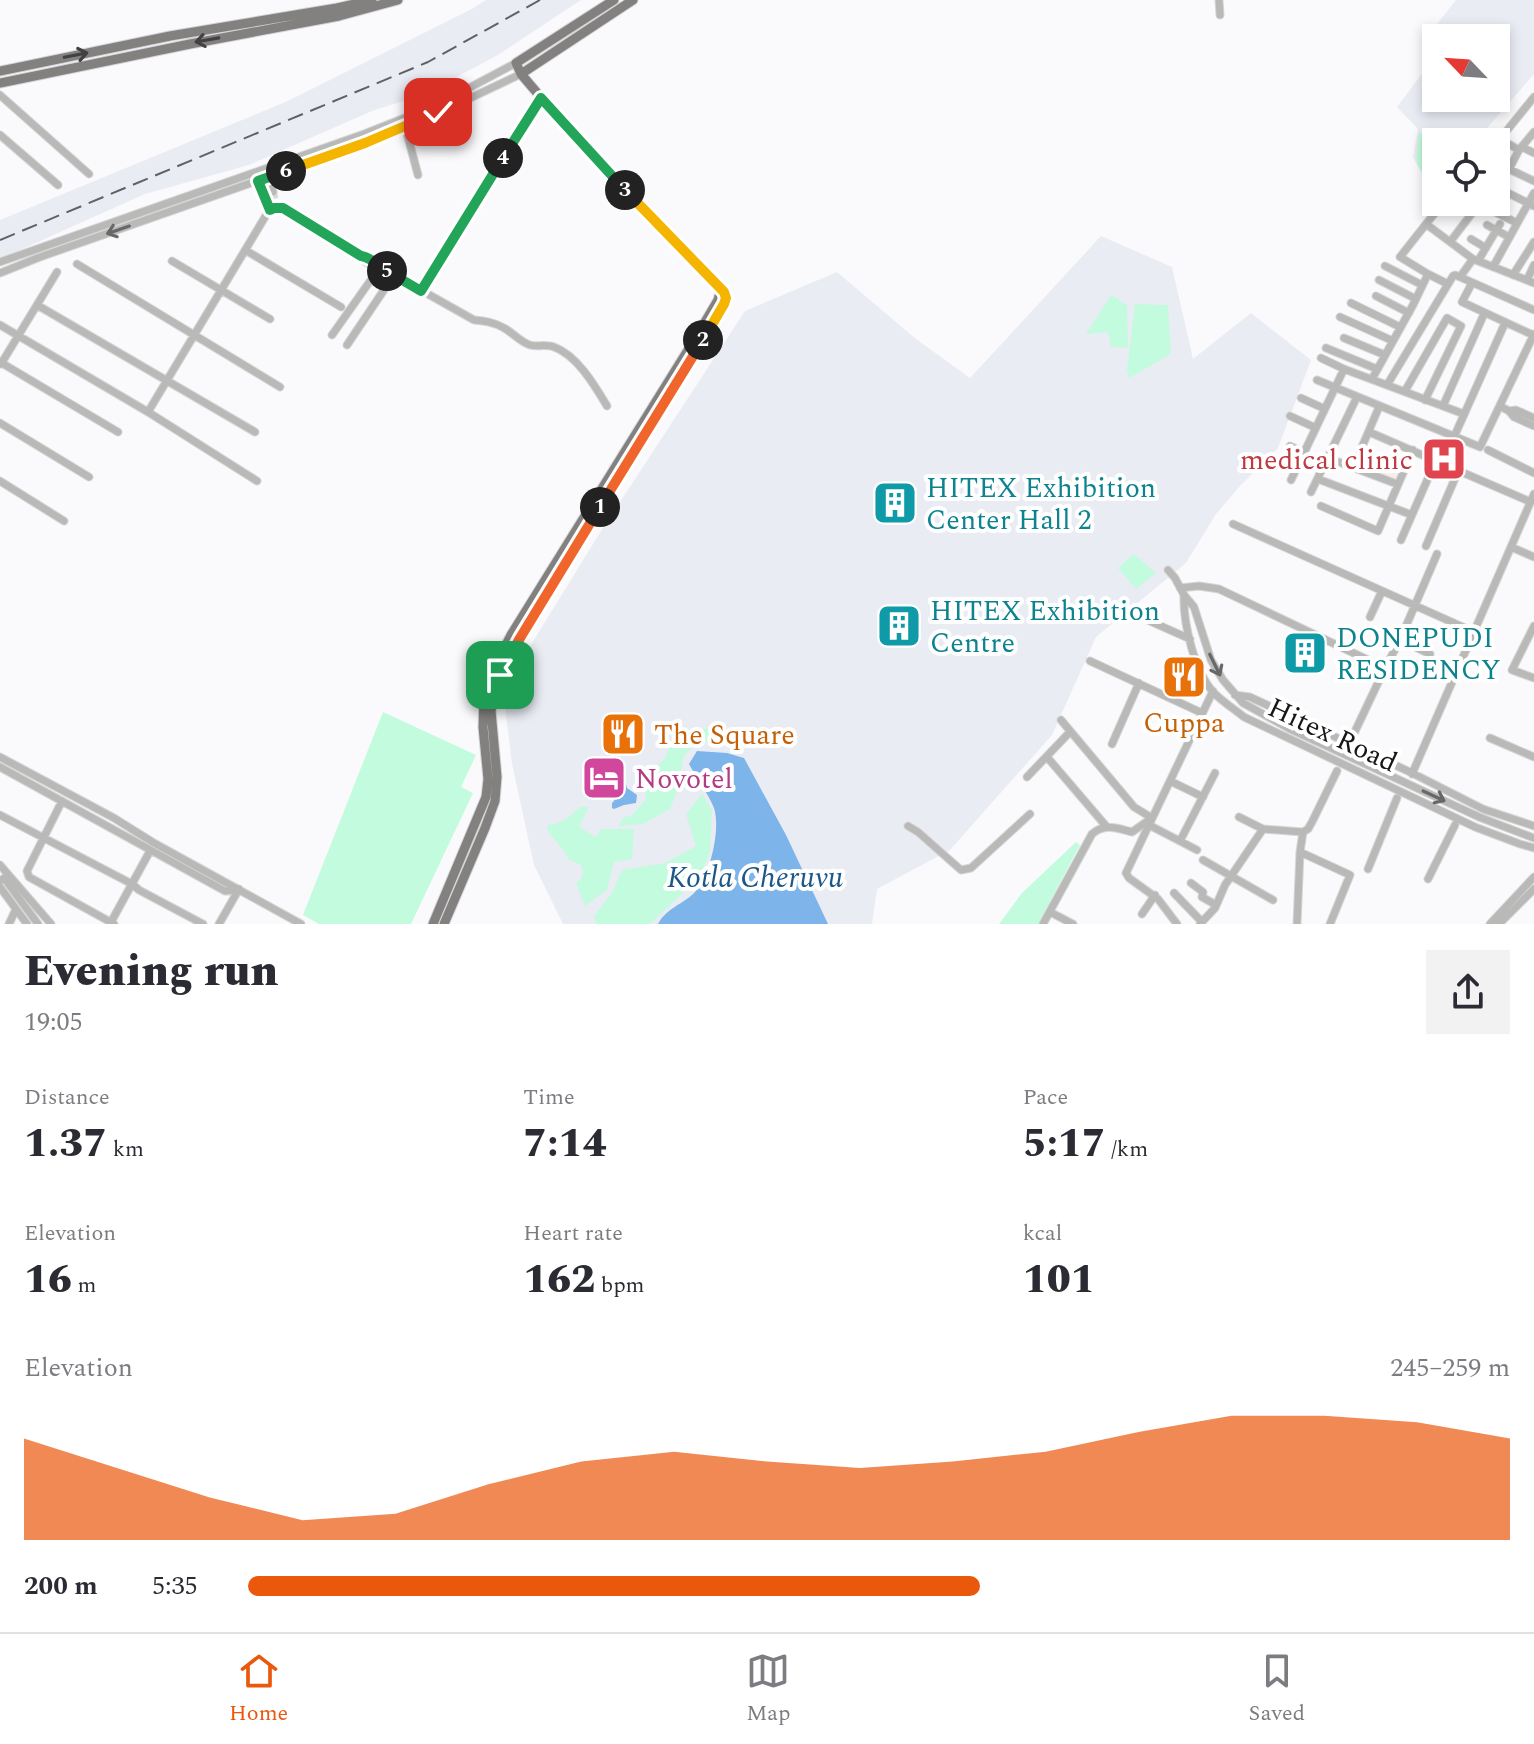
<!DOCTYPE html>
<html lang="en">
<head>
<meta charset="utf-8">
<style>
  :root { --surface:#fff; --page:#f2f2f3; --text:#2b2b33; --muted:#7c7c81; --line:#e1e1e2; --accent:#ea580c }
  body { margin:0; font-family:Spectral,serif; background:var(--page); color:var(--text); height:100vh; display:flex; flex-direction:column; font-size:30px; white-space:nowrap }
  * { box-sizing:border-box; margin:0 }
  p { font-size:26px; color:var(--muted) }
  .icon { flex:none; width:44px; height:44px; fill:none; stroke:currentColor; stroke-width:2; stroke-linecap:round; stroke-linejoin:round }
  .map { position:relative; height:924px; overflow:hidden }
  .side { display:flex; flex-direction:column; background:var(--surface); flex:1 }
  .side>* { flex:none }
  .needle { width:52px; rotate:295deg }
  .fabs { position:absolute; left:1422px; top:24px; display:grid; gap:16px }
  .fabs a { display:grid; place-items:center; width:88px; height:88px; border-radius:0px; background:var(--surface); box-shadow:0 4px 12px #0003; font-size:40px }
  .pin { position:absolute; display:grid; place-items:center; width:68px; height:68px; color:#fff; margin:-34px; border-radius:16px; box-shadow:0 4px 12px #0006 }
  .km { position:absolute; width:40px; height:40px; margin:-20px; border-radius:50%; background:#222; color:#fff; font-size:22px; line-height:40px; text-align:center }
  .round { display:grid; place-items:center; flex:none; width:84px; height:84px; border-radius:0px; background:var(--page) }
  .overview { display:flex; align-items:center; justify-content:space-between; height:136px; padding:0 24px }
  h1 { font-size:44px; font-weight:800; line-height:60px }
  .figures { display:grid; grid-template-columns:repeat(3,1fr); gap:12px; height:136px; padding:8px 24px }
  .figures div { display:grid; align-content:center }
  .figures b { font-size:40px; font-weight:800 }
  .figures small { font-size:22px; font-weight:400 }
  .figures p { font-size:22px }
  .chart { height:224px; padding:16px 24px }
  .chart p { display:flex; justify-content:space-between }
  .chart svg { width:100%; height:144px; margin-top:8px; fill:var(--accent); opacity:.7 }
  ul { padding:0 24px; list-style:none; font-size:26px }
  li { display:grid; grid-template-columns:128px 96px 1fr; align-items:center; height:60px }
  li i { height:20px; border-radius:10px; background:var(--accent) }
  .tabs { display:flex; justify-content:space-around; align-items:center; height:112px; border-top:2px solid var(--line); background:var(--surface); font-size:22px; color:var(--muted) }
  .tabs a { display:grid; justify-items:center; gap:4px }
  .tabs .on { color:var(--accent) }
  .map>svg:first-child { display:block }
</style>
</head>
<body>
<div class="map">
<svg width="1534" height="924" viewBox="0 0 1534 924">
  <rect width="100%" height="100%" fill="#fafafd"/>
  <path fill="#eaecf4" fill-rule="evenodd" d="M486,0H581L498,55L422,95L372,111L249,165L145,194L0,259V220L288,101L470,10Z
    M1456,0H1534V74L1475,142H1436V185L1431,184L1425,179L1413,157L1418,129L1397,107L1433,59L1434,28ZM1436,38H1496V98H1436Z
    M1101,236L1172,267L1193,359L1251,313L1311,360L1278,448L1240,486L1216,514L1186,563L1096,637L1052,735L950,850L877,889L872,924H563L534,865L512,764L503,690L601,531L745,311L837,272L916,339L970,378Z"/>
  <path fill="#fcede7" d="M1392,459L1403,463L1396,479L1375,471L1378,463L1388,466Z"/>
  <path fill="#c2fbdd" d="M1419,132L1436,144V180L1432,183C1410,162 1417,158 1419,132Z
    M1111,295L1127,305L1128,348L1111,347L1108,332L1086,334Z
    M1135,304L1168,305L1171,354L1129,378L1127,370Z
    M1134,554L1156,573L1136,589L1118,568Z
    M383,712L476,755L461,787L473,793L411,924H319L303,915Z
    M687,728L692,731L710,728L717,733L716,741L695,744L684,756L677,791L670,809L643,824L618,826L624,817L631,816L646,799L645,792L633,779L641,783L644,779L636,769L639,767L649,774L666,757L670,743Z
    M702,794L712,810L710,851L701,876L650,924H597L594,916L612,893L622,870L665,863L696,846L686,814Z
    M580,807H589L579,827L596,837L601,829H634L632,859L614,862L607,890L585,906L576,883C583,878 584,873 581,865L568,859L564,851L548,832L547,825C561,825 570,816 580,807Z
    M1076,842L1080,845L1038,924H999L1022,893Z"/>
  <path fill="#7db4e9" d="M697,751L727,753L744,758L786,835L828,924H658C666,908 684,904 695,892C710,876 721,829 714,808C708,793 697,779 689,764Z
    M617,773L623,775L627,788L637,795L636,803L624,805L614,809L612,808V803L614,801L617,793L614,776Z"/>
  <g fill="none" stroke-linecap="round" stroke-linejoin="round">
    <path stroke="#d8d8da" stroke-width="7" stroke-dasharray="7 3.5" stroke-linecap="butt" d="M273,192L278,207"/>
    <g stroke="#d6d6d8" stroke-width="9">
      <path id="minor" d="M1219,0L1220,15
        M0,95L89,174
        M405,126L418,175
        M0,135L58,185
        M1500,139L1519,150L1534,132
        M1496,144L1534,97
        M1522,147L1534,153
        M1496,163L1534,181
        M1509,169L1519,150
        M268,178L273,192
        M258,181L270,210
        M1496,187L1534,206
        M1444,202L1426,224L1473,259
        M1454,202L1471,213
        M1426,224L1400,257L1428,274
        M1487,225L1509,237
        M1471,239L1486,248
        M1450,242L1479,204L1517,223
        M245,250L341,307
        M172,261L270,319
        M1478,261L1500,224
        M0,262L364,134L435,106L516,63
        M77,264L280,387
        M1385,266L1422,285
        M1493,267L1534,193
        M0,273L40,257L365,143L430,117L521,74
        M1513,275L1534,242
        M1460,277L1534,310
        M1379,280L1416,299
        M1527,280L1534,265
        M1472,283L1462,302L1533,335
        M421,291L541,98
        M1376,296L1409,313
        M1351,303L1400,327
        M37,305L255,432
        M1340,317L1393,341
        M0,325L148,412L268,212L274,208H283L361,256C366,266 372,263 380,267L474,320C484,321 494,322 504,328C512,332 520,342 530,345C537,347 546,344 554,347C577,355 595,386 607,406
        M332,335L380,267
        M1344,338L1385,355
        M347,345L394,275
        M1326,348L1377,369
        M1321,358L1344,369L1464,414
        M0,362L118,432
        M1,364L57,272
        M1372,379L1413,305L1428,274L1448,284
        M1317,380L1480,447L1534,334
        M1387,385L1453,276L1455,275L1460,277L1473,259L1534,283
        M1405,391L1447,318L1461,326L1425,400
        M1301,398L1325,409
        M1443,406L1484,314
        M1500,406L1509,411L1514,417L1534,426
        M1509,411L1516,410L1534,418
        M148,412L257,481
        M1290,416L1316,428
        M0,423L89,477
        M1369,432L1531,502
        M1454,437L1505,323
        M1290,446L1305,453
        M1488,450L1534,473
        M1328,458L1397,484
        M1353,468L1379,407
        M1318,479L1412,515
        M1291,480L1344,369
        M0,481L64,521
        M1311,492L1357,397
        M1321,506L1378,531L1413,450
        M1233,524L1474,632
        M1401,540L1436,460
        M1426,546L1459,469
        M1511,547L1534,557
        M1168,570L1175,578L1184,595L1194,607L1211,660L1223,680L1243,703L1290,729L1479,817L1534,838
        M1180,588L1199,586L1219,589L1385,668
        M1184,595C1183,623 1194,671 1214,693C1223,702 1234,709 1244,717L1475,827L1520,844L1534,848
        M1134,614L1190,639
        M1370,617L1382,591
        M1534,626L1512,670L1534,678
        M1400,640L1430,654
        M1090,661L1202,713
        M1291,663L1306,631
        M1235,695L1250,697L1412,773L1483,809L1534,826
        M1061,720L1134,807L1152,818
        M1490,738L1534,757
        M1112,744L1139,683
        M1349,744L1385,668L1400,640L1437,554
        M0,757L114,818L154,843L301,924
        M1047,757L1106,826
        M0,767L225,891L237,890
        M1412,774L1534,494
        M1027,777L1067,735
        M1170,781L1203,797
        M62,801L27,871L29,877L114,924
        M0,815L132,884L139,890L203,924
        M1239,817L1263,829L1303,832L1308,829L1312,822L1337,771
        M1149,825L1197,850
        M908,826L918,832L961,870L971,868L1030,814
        M1180,841L1215,773
        M1300,852L1350,875L1330,924
        M1203,860L1273,900
        M0,865L51,924
        M1368,869L1397,798
        M1428,879L1455,825
        M0,881L4,878L38,924
        M1191,883L1203,892L1202,897L1216,905
        M0,887L27,924
        M1174,893L1202,922
        M1050,912L1073,924
        M1142,914L1155,895
        M9,924L16,909
        M110,924L150,851
        M219,924L239,889
        M1043,924L1092,834C1105,823 1116,828 1132,832L1149,820
        M1177,924L1158,899L1129,878L1126,873L1213,691
        M1200,924L1215,908L1225,885L1263,829
        M1297,924L1300,852L1303,832
        M1490,924L1534,877
        M1499,924L1534,889"/>
    </g>
    <g stroke="#d6d6d8" stroke-width="11">
      <path id="major" d="M0,71L170,36L337,8L372,0
        M521,74L633,0
        M0,83L190,44L339,16L398,0
        M433,924L486,797L488,779L483,727L484,698L493,670L511,635L695,339L718,300L721,288
        M444,924L485,828L495,801L497,777L491,711L496,687L500,675L520,638L725,301V296L721,288C651,219 584,149 521,74L516,63L614,0"/>
    </g>
    <use href="#minor" stroke="#b9b9b8" stroke-width="7"/>
    <use href="#major" stroke="#838180" stroke-width="9"/>
    <path stroke="#616162" stroke-width="2" stroke-dasharray="16 8" stroke-linecap="butt" d="M0,240L428,62L540,0"/>
  </g>
  <defs><path id="oneway-shaft" d="M-6 0H5M1.5-3L5.5 0L1.5 3" fill="none" stroke-width="1.6" stroke-linecap="round" stroke-linejoin="round" transform="scale(2)"/></defs>
  <g stroke="#424141">
    <use href="#oneway-shaft" transform="translate(207 40) rotate(170)"/>
    <use href="#oneway-shaft" transform="translate(76 55) rotate(-11)"/>
  </g>
  <g stroke="#686868">
    <use href="#oneway-shaft" transform="translate(118 230) rotate(161)"/>
    <use href="#oneway-shaft" transform="translate(1215 665) rotate(64)"/>
    <use href="#oneway-shaft" transform="translate(1434 796) rotate(25)"/>
  </g>
  <g fill="none" stroke-linecap="round" stroke-linejoin="round">
    <g stroke="#fff" stroke-width="16">
      <path id="split-1" d="M500,675L520,638L600,507"/>
    </g>
    <g stroke="#fff" stroke-width="16">
      <path id="split-2" d="M600,507L703,340"/>
    </g>
    <g stroke="#fff" stroke-width="16">
      <path id="split-3" d="M625,190L724,292L726,298L724,304L703,340"/>
    </g>
    <g stroke="#fff" stroke-width="16">
      <path id="split-4" d="M503,158L541,98L625,190"/>
    </g>
    <g stroke="#fff" stroke-width="16">
      <path id="split-5" d="M387,271L421,291L503,158"/>
    </g>
    <g stroke="#fff" stroke-width="16">
      <path id="split-6" d="M286,171L258,181L270,210L274,208H283L361,256C371,257 378,266 387,271"/>
    </g>
    <g stroke="#fff" stroke-width="16">
      <path id="split-7" d="M286,171L365,143L438,112"/>
    </g>
    <use href="#split-1" stroke="#f0652b" stroke-width="10"/>
    <use href="#split-2" stroke="#f0652b" stroke-width="10"/>
    <use href="#split-3" stroke="#f5b400" stroke-width="10"/>
    <use href="#split-4" stroke="#22a559" stroke-width="10"/>
    <use href="#split-5" stroke="#22a559" stroke-width="10"/>
    <use href="#split-6" stroke="#22a559" stroke-width="10"/>
    <use href="#split-7" stroke="#f5b400" stroke-width="10"/>
  </g>
  <defs>
    <g id="hospital-square" transform="scale(2.3)"><rect x="-9" y="-9" width="18" height="18" rx="4" fill="#e0444e" stroke="#fff"/><path d="M-5-5h3v3.5h4V-5h3V5h-3V1.5h-4V5h-3Z" fill="#fff"/></g>
    <g id="building-square" transform="scale(2.3)"><rect x="-9" y="-9" width="18" height="18" rx="4" fill="#0f9aa8" stroke="#fff"/><path d="M-4-6H4V6H1V3H-1V6H-4ZM-2.5-4.3h1.7v1.8h-1.7ZM.8-4.3h1.7v1.8H.8ZM-2.5-1h1.7V.8h-1.7ZM.8-1h1.7V.8H.8Z" fill="#fff"/></g>
    <g id="restaurant-square" transform="scale(2.3)"><rect x="-9" y="-9" width="18" height="18" rx="4" fill="#e8710a" stroke="#fff"/><path d="M-5-6h1v4h1v-4h1v4h1v-4h1v5L-1.5 .5V6h-2V.5L-5-1ZM5-6V6H3V1.5H1.5Q1.5-4 5-6Z" fill="#fff"/></g>
    <g id="hotel-square" transform="scale(2.3)"><rect x="-9" y="-9" width="18" height="18" rx="4" fill="#d1479c" stroke="#fff"/><path d="M-6-4.5h1.5V1H6V5H4.5V3h-9V5H-6ZM-4 0a1.8 1.8 0 1 1 3.6 0ZM.5 0V-2.5h3Q6-2.5 6 0Z" fill="#fff"/></g>
  </defs>
  <g fill-rule="evenodd">
    <use href="#hospital-square" x="1444" y="459"/>
    <use href="#building-square" x="895" y="503"/>
    <use href="#building-square" x="899" y="626"/>
    <use href="#building-square" x="1305" y="653"/>
    <use href="#restaurant-square" x="1184" y="677"/>
    <use href="#restaurant-square" x="623" y="734"/>
    <use href="#hotel-square" x="604" y="778"/>
  </g>
  <g text-anchor="middle" stroke-width="8" stroke-linejoin="round" paint-order="stroke">
    <g font-size="28" fill="#be3a42" stroke="#fff" text-anchor="end">
      <text x="1413" y="469">medical clinic</text>
    </g>
    <g font-size="28" fill="#0d838f" stroke="#fff" text-anchor="start">
      <text x="926" y="497">HITEX Exhibition<tspan x="926" dy="32">Center Hall 2</tspan></text>
      <text x="930" y="620">HITEX Exhibition<tspan x="930" dy="32">Centre</tspan></text>
      <text x="1336" y="647">DONEPUDI<tspan x="1336" dy="32">RESIDENCY</tspan></text>
    </g>
    <g font-size="28" fill="#c56008" stroke="#fff">
      <text x="1184" y="732">Cuppa</text>
      <text x="654" y="744" text-anchor="start">The Square</text>
    </g>
    <g font-size="28" fill="#161617" stroke="#fff">
      <text transform="translate(1333 734) rotate(25)" y="10">Hitex Road</text>
    </g>
    <g font-size="28" fill="#b23c85" stroke="#fff" text-anchor="start">
      <text x="635" y="788">Novotel</text>
    </g>
    <g font-size="30" font-style="italic" fill="#1c5788" stroke="#fff">
      <text x="755" y="887">Kotla Cheruvu</text>
    </g>
  </g>
</svg>
<div class="fabs">
<a><svg class="needle" viewBox="-14 -14 28 28"><path d="M0-13l5 13h-10z" fill="#e53935"/><path d="M0 13l5-13h-10z" fill="#7c7c81"/></svg></a>
<a><svg class="icon" aria-label="locate" viewBox="0 0 24 24"><circle cx="12" cy="12" r="6"/><path d="M12 2v4M12 18v4M2 12h4M18 12h4"/></svg></a>
</div>
<div class="pin" style="left:500px;top:675px;background:#1e9e55"><svg class="icon" aria-label="arrive" viewBox="0 0 24 24"><path d="M6 21V4h12l-3 4 3 4H6"/></svg></div>
<div class="pin" style="left:438px;top:112px;background:#d93025"><svg class="icon" aria-label="check" viewBox="0 0 24 24"><path d="M5 12l5 5 9-10"/></svg></div>
<b class="km" style="left:600px;top:507px">1</b>
<b class="km" style="left:703px;top:340px">2</b>
<b class="km" style="left:625px;top:190px">3</b>
<b class="km" style="left:503px;top:158px">4</b>
<b class="km" style="left:387px;top:271px">5</b>
<b class="km" style="left:286px;top:171px">6</b>
</div>
<section class="side">
<div class="overview"><div><h1>Evening run</h1><p>19:05</p></div><a class="round"><svg class="icon" aria-label="share" viewBox="0 0 24 24"><path d="M12 15V3M7 8l5-5 5 5M5 13v7h14v-7"/></svg></a></div>
<div class="figures">
<div><p>Distance</p><b>1.37<small> km</small></b></div>
<div><p>Time</p><b>7:14</b></div>
<div><p>Pace</p><b>5:17<small> /km</small></b></div>
</div>
<div class="figures">
<div><p>Elevation</p><b>16<small> m</small></b></div>
<div><p>Heart rate</p><b>162<small> bpm</small></b></div>
<div><p>kcal</p><b>101</b></div>
</div>
<div class="chart"><p><span>Elevation</span>245–259 m</p>
<svg viewBox="0 0 160 44" preserveAspectRatio="none"><path d="M0 44V13L10 22L20 31L30 38L40 36L50 27L60 20L70 17L80 20L90 22L100 20L110 17L120 11L130 6L140 6L150 8L160 13V44z"/></svg>
</div>
<ul>
<li><b>200 m</b>5:35<i style="width:58%"></i></li>
</ul>
</section>
<nav class="tabs">
<a class="on"><svg class="icon" aria-label="home" viewBox="0 0 24 24"><path d="M3 11l9-7 9 7M6 9v11h12V9"/></svg>Home</a>
<a><svg class="icon" aria-label="map" viewBox="0 0 24 24"><path d="M3 6l6-2 6 2 6-2v14l-6 2-6-2-6 2zM9 4v14M15 6v14"/></svg>Map</a>
<a><svg class="icon" aria-label="saved" viewBox="0 0 24 24"><path d="M7 4h10v16l-5-4-5 4z"/></svg>Saved</a>
</nav>
</body>
</html>
